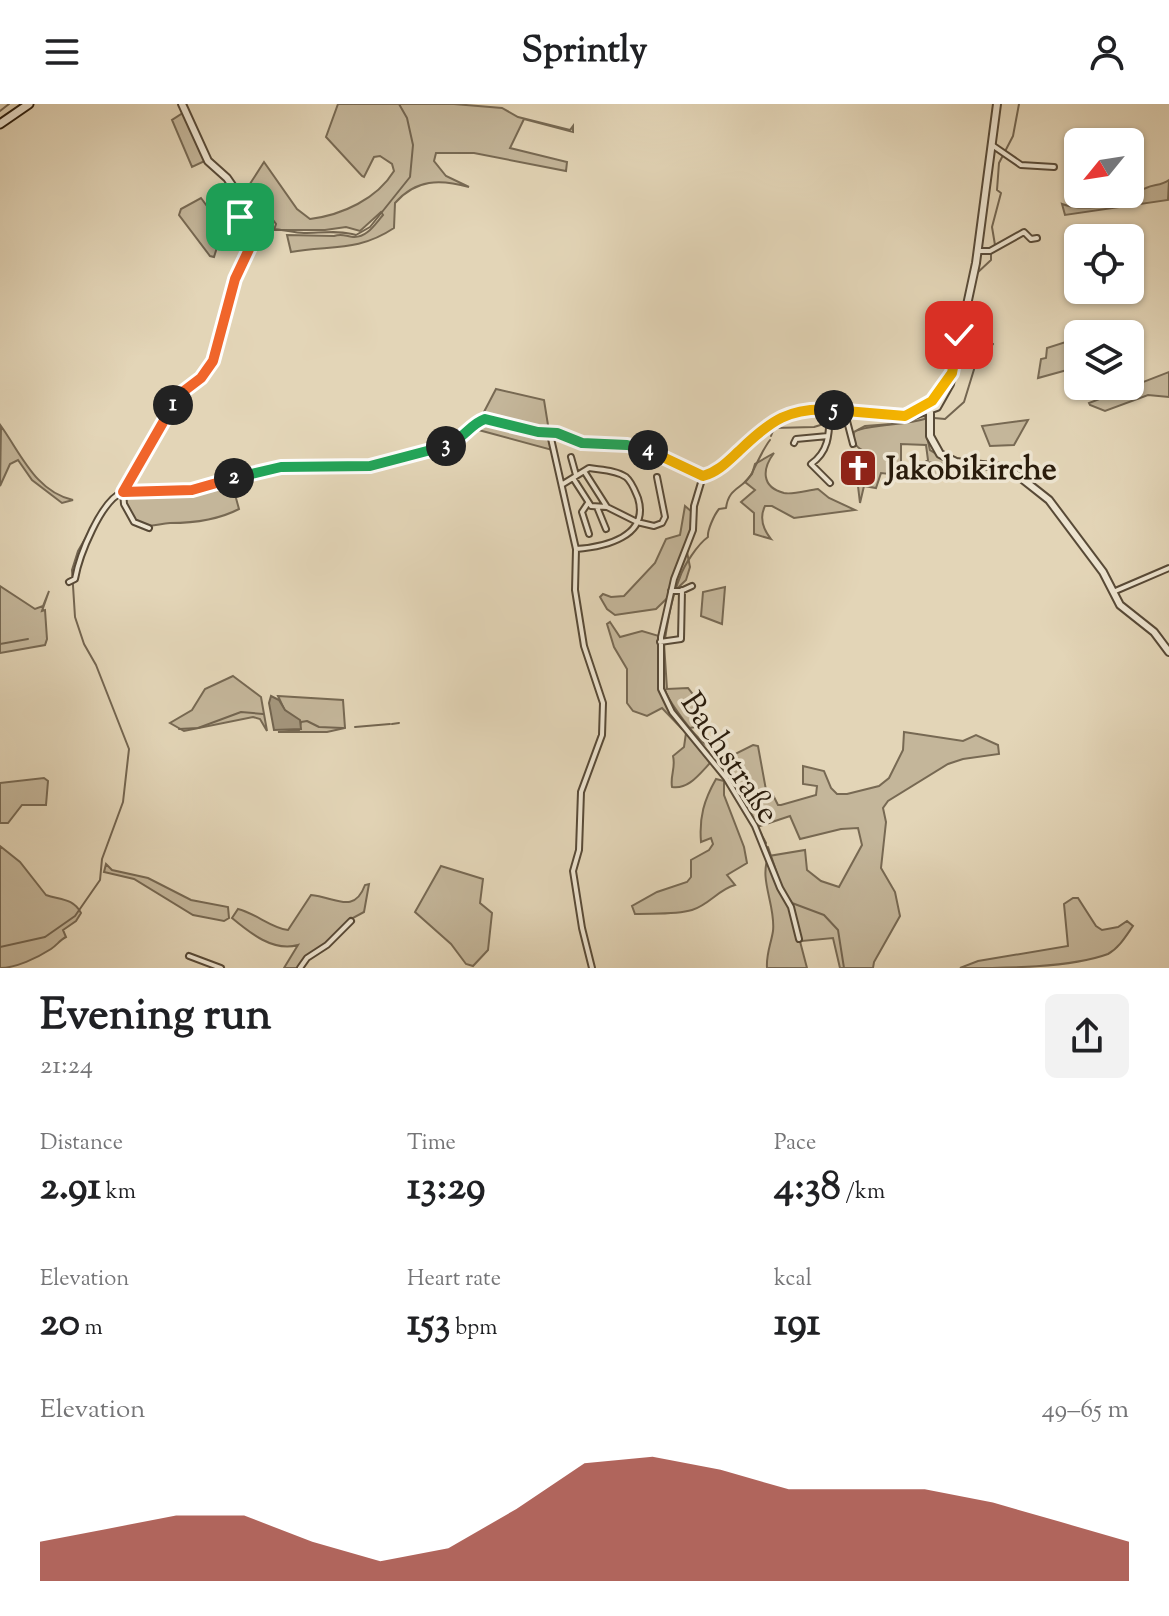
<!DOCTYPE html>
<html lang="en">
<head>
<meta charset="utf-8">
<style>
  :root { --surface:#fff; --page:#f2f2f2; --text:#202124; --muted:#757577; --accent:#8f2418 }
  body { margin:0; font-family:"Sorts Mill Goudy",serif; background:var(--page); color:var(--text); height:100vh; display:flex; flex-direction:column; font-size:30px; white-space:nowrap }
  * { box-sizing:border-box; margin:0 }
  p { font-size:26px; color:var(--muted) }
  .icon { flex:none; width:44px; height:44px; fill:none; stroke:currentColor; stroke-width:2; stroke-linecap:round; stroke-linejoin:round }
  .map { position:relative; height:864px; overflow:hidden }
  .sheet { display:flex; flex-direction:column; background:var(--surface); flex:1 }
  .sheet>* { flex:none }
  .needle { width:52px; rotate:240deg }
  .fabs { position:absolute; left:1064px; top:24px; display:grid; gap:16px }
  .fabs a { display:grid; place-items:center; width:80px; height:80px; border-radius:12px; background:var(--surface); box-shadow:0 2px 6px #0004; font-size:40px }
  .pin { position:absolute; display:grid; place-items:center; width:68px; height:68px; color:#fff; margin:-34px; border-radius:16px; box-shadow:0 4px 12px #0006 }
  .km { position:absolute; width:40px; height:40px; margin:-20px; border-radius:50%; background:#222; color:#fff; font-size:22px; line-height:40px; text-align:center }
  .round { display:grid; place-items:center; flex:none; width:84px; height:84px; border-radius:12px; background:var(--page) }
  .headline { display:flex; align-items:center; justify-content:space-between; height:136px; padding:0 40px }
  h1 { font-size:44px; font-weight:700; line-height:60px }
  .stats { display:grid; grid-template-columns:repeat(3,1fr); gap:12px; height:136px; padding:8px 40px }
  .stats div { display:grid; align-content:center }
  .stats b { font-size:40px; font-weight:700 }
  .stats small { font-size:22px; font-weight:400 }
  .stats p { font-size:22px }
  .chart { height:224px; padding:16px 40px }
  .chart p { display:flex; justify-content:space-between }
  .chart svg { width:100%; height:144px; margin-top:8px; fill:var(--accent); opacity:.7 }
  header { display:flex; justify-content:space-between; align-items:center; height:104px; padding:0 40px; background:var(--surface); font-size:36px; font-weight:700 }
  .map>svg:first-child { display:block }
</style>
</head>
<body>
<header><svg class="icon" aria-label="menu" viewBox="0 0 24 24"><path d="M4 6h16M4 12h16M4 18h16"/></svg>Sprintly<svg class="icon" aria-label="person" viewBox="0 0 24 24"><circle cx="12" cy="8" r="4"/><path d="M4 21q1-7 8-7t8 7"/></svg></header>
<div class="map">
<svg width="1169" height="864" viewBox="0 0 1169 864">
  <rect width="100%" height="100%" fill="#e3d5b7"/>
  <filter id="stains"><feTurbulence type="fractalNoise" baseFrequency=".0025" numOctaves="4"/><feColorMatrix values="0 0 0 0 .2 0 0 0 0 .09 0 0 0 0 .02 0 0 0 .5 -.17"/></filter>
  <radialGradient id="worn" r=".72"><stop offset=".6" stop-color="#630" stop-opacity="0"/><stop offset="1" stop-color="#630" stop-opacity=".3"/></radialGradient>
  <path fill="#c4b69a" stroke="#776953" stroke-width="2" d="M338,0H454L502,4L518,13L570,26L573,22V28L524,15L510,44L567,58L566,67L474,49H436L434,57L446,72L469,83C440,75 416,75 395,99L394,124C358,148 331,141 291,148L287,131L334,132C342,129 345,132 353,133C367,134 375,120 383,111L381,108L360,127L346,123L325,126H274L276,120L248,83L264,58L297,105L310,115C342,111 377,95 394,67L392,60L380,52L374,53L364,73L362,72L326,33Z
    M186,7L209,55L192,63L172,16Z
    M1169,76L1168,96L1065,111L1062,100C1080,107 1112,103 1130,94C1135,91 1140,86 1146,84C1154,80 1161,82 1169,76Z
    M201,94L223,124L214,153L210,152L179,111L181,105Z
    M1078,234V263L1038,274L1041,255L1046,254L1047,244Z
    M1169,268V293L1148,291L1105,307L1090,301L1089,299Z
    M496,285L544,296L552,346L475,325Z
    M924,311L928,318L926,329L930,346L948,357L944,360L925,358L928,356L926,341L901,340V362L946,361V376L881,369L876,384L864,382L860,399L858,382L864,363L858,358L863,350L870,355L873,352C862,345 852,345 854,328L865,322L891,320Z
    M1028,316L1014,341L990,342L982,322Z
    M1,322C21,350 36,388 73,396L62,399L32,376L18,356L10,360L0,382Z
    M774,349C762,365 761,383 784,389C793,391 808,386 818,385L829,394L855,406L794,414L772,402H765C759,414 763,425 771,435L754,430V409L741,398L755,386L745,378L752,370L755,360Z
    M231,376L239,405C218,416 193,419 170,419C158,420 150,424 138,421L125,400L124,390L184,387Z
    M685,402L692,408L695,423L687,448L690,463L686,476L656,505L615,511L607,505L600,493L603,490L611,493L624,492L655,459L666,435L680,431Z
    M0,482L35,505L43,502L49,487L42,507L45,506L47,535L45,541L0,549Z
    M725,483L722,520L701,512L703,488Z
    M610,518L620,533L642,527L659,532L664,539L667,585L688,584L695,593L697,601L693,608L697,617L696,623L682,625L662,604L647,612L633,607L627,599V565L614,543L607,520Z
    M233,572L261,593L267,627L260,615L253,613L184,627L170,619L192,606L205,585Z
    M278,592L343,596L345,624L327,628H278L299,626L301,618L285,607Z
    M904,628L963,637L976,631L998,641L999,650L963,655L948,660L888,697L883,704L886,718L881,764L895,788L900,812L874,858L873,864H840L833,834L802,837L791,803L807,864H767C766,850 771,840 773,827C776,802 758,774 769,752L805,746L807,766L821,777L839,783L862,741L858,724L841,725L800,735L790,712L757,723L741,699L773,691L778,701H781L816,691L817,682L803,680V662L824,667L831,684L837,690H847L879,682L889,674L903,646Z
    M686,629L691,630L712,657C700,669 689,686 672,683C670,671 676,664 673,652L684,643Z
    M753,641L758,642L766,686L771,690L740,697L720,662L733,651Z
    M44,674L48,677L46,701H22L8,719H0V679Z
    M716,675L724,677V691L744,743L747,759L727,771L735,781C719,785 709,801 692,806C675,811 653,809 635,810L632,802L657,788L687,778L691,773V756L709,746L713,740L711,734L701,738C699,713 704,696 716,675Z
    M0,742L20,758L46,791C60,796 73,794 81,809L76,817L63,826L66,833C60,836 57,841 51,845C37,854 16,864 0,864Z
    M106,760L112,766L148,774L191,796L228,803L229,814L224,817L193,811L134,775L104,768Z
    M441,762L483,775L480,799L492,809L488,846L473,862L466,860L451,840L415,808Z
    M369,780L364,808L349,816V820L327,844L323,846L328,838L298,864H284L298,841C273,848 250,829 232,814L238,805C255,809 273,825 288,826L311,791C335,793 354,811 365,781Z
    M1073,794H1078L1096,822L1102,826L1118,823L1127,817L1133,822C1126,832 1119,844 1108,850C1070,864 1005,864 960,864L978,857L1068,842L1064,800Z"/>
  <path fill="#a4967d" stroke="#736550" stroke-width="2" d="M271,592L279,596L285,606L300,616L301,625L274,626L269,599Z"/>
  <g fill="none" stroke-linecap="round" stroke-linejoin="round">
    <path stroke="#736550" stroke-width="2" d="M0,7L9,0
      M271,125C283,125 293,129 304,129C321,129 340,126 356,131L370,123L410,73L413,41L407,14L399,0
      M255,136L262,127
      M976,170L991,156V145L995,141L992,123L1001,89L997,86L999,59L1013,32L1019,0
      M228,214L233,193
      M212,266L217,262V255
      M934,314L945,315L964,298L976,259L993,240L983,232L964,227
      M831,318L844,317
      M858,326C881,319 903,322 928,314
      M771,332L774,324L814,323L827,319
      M140,349L153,327
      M105,402L121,382
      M0,540L28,535
      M301,618L307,617L319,623L343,624
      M392,620L399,619
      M355,623L390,620
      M179,625L198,624L241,608L263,610
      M723,655C717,647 711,645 704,639C693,630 672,602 666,589C656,567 670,497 680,473C684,461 698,440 708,433C707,427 714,411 719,405L726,404C729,382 743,386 752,369C757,359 763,345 770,336
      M725,659L744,701
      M756,720L766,739
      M768,743L782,784L792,799L824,811L838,826L844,864
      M0,843L45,833L75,812L100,776L102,755L123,698L129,645L96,561L84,540L75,513L72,466L78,447L89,428"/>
    <g stroke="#584a37" stroke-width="8">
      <path id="minor" d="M992,41L1021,61L1054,63
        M977,147H990L1024,128L1031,135L1037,134
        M910,309L932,297L951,269
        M830,313L840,312L847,317L853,340
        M550,330L576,445L575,486L584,542L603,599L602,631L581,688L579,746L573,767L582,824L592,864
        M794,339L796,335L828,332
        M571,353L576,371
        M584,367L607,403L637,418L654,422L662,419L665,413L657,373
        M703,372L694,402L693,426L674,475L661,533V585L672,608L726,674L755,722L780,784L791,803L799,835
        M573,374L591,402L607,403
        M830,379L811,360C830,347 829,328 830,306
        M563,380L589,364C600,366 616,366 626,373C632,378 635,387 638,394C650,433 604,443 576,445
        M588,399L582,408L589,430
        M597,403L606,425
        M69,478L75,475C79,452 101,396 123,388L124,400L134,418L149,424
        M671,487H681L692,482
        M1113,488L1169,464
        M660,538L681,535L682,486
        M189,852L221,864
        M300,864L307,854L327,841L351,817"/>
    </g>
    <g stroke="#584a37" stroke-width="10">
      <path id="tertiary" d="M182,0L208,57L227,74L238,90L240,113L249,124L253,135L235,175L212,260L201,274L177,294L122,385L126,390L192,386L256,368L281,363L370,362L389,359L456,338L478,318L485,315L538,328L557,329L582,339L627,341L647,345L703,372L721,364L764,325L796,307L812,304L911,312L937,303L950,280L976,159L997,0
        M930,308V332L940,350L956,358L1000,363L1016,370L1049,396L1103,468L1120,501L1154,528L1169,548"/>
    </g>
    <g stroke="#2a1c0c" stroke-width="11">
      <path id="secondary" d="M0,20L29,0"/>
    </g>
    <use href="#minor" stroke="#ede4d0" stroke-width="4"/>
    <use href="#tertiary" stroke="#ede4d0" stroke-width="6"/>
    <use href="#secondary" stroke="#ede4d0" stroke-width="7"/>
  </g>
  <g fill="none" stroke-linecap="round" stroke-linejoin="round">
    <g stroke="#fff" stroke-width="16">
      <path id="split-1" d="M173,301L180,290L201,274L213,257L235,175L252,139L251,128L240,113"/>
    </g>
    <g stroke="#fff" stroke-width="16">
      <path id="split-2" d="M173,301L123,388L192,386L234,374"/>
    </g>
    <g stroke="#fff" stroke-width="16">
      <path id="split-3" d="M234,374L281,363L370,362L446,342"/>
    </g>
    <g stroke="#fff" stroke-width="16">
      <path id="split-4" d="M446,342C464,335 470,320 485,315L538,328L557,329L582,339L627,341L648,346"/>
    </g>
    <g stroke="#fff" stroke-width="16">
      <path id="split-5" d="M648,346L703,372C718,368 728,357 739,347C770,317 790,302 834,306"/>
    </g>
    <g stroke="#fff" stroke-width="16">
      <path id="split-6" d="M834,306L905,312L932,297L952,269L959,231"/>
    </g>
    <use href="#split-1" stroke="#f0652b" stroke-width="10"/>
    <use href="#split-2" stroke="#f0652b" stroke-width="10"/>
    <use href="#split-3" stroke="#22a559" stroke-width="10"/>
    <use href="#split-4" stroke="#22a559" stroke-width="10"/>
    <use href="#split-5" stroke="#f5b400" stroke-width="10"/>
    <use href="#split-6" stroke="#f5b400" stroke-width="10"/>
  </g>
  <defs>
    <g id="church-square" transform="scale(2)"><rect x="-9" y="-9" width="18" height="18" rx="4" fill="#8f2418" stroke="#ede4d0"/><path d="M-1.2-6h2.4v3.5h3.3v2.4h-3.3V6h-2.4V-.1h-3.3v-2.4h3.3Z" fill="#fff"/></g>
  </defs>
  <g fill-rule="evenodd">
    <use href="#church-square" x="858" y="364"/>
  </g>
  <g text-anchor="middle" stroke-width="7" stroke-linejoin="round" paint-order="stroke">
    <g font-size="32" font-weight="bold" fill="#2a1c0c" stroke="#ede4d0" text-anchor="start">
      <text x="886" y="375">Jakobikirche</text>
    </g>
    <g font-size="32" fill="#2a1c0c" stroke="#ede4d0">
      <text transform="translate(731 653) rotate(56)" y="11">Bachstraße</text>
    </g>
  </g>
  <rect width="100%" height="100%" filter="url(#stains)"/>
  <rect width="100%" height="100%" fill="url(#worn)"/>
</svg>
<div class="fabs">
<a><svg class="needle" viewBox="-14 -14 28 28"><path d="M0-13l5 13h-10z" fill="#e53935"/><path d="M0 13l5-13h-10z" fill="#757577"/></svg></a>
<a><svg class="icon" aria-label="locate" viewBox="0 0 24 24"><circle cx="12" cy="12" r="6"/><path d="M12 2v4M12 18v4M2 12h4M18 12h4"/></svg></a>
<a><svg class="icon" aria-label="layers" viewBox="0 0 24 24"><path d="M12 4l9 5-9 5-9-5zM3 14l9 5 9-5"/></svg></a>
</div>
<div class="pin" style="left:240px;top:113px;background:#1e9e55"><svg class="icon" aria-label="arrive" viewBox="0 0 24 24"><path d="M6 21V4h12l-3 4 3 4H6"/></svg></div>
<div class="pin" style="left:959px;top:231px;background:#d93025"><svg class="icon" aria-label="check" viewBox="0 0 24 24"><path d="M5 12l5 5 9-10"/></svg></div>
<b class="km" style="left:173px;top:301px">1</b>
<b class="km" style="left:234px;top:374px">2</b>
<b class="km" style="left:446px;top:342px">3</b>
<b class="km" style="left:648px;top:346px">4</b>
<b class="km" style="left:834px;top:306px">5</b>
</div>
<section class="sheet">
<div class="headline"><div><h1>Evening run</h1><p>21:24</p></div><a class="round"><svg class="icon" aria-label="share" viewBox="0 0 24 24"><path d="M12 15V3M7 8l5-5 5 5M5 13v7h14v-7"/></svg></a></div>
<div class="stats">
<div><p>Distance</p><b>2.91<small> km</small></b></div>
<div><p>Time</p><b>13:29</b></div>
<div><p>Pace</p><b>4:38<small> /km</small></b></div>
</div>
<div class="stats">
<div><p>Elevation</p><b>20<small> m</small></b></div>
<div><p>Heart rate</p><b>153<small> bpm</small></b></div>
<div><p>kcal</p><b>191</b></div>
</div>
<div class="chart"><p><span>Elevation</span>49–65 m</p>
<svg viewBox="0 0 160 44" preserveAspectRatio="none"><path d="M0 44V32L10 28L20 24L30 24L40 32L50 38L60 34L70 22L80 8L90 6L100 10L110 16L120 16L130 16L140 20L150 26L160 32V44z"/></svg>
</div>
</section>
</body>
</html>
